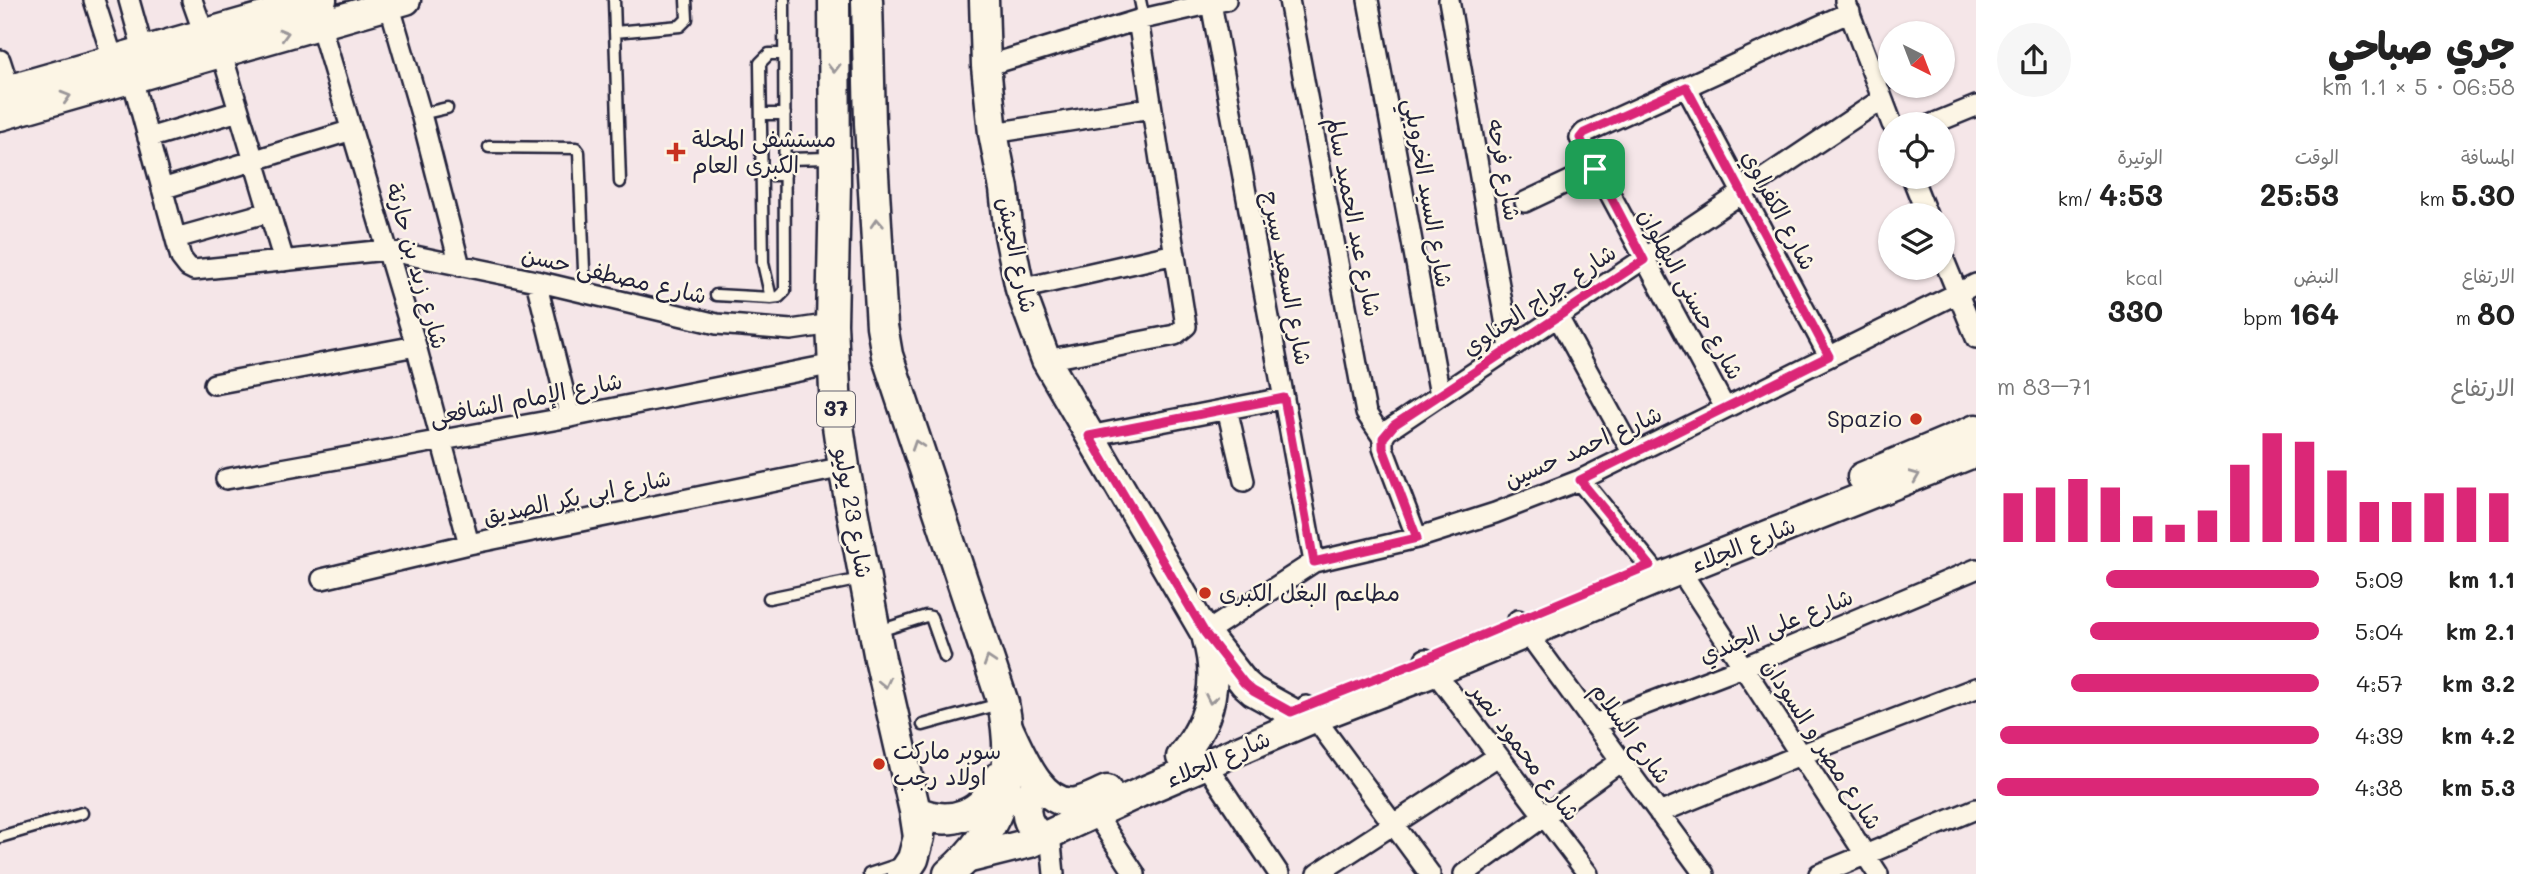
<!DOCTYPE html>
<html lang="ar">
<head>
<meta charset="utf-8">
<style>
  :root { --surface:#fff; --page:#f6f6f6; --text:#222; --muted:#767676; --accent:#db2777 }
  body { margin:0; font-family:Mali,"Playpen Sans Arabic",sans-serif; background:var(--page); color:var(--text); direction:rtl; height:100vh; display:flex; flex-direction:column; font-size:26px; white-space:nowrap }
  * { box-sizing:border-box; margin:0 }
  p { font-size:23px; color:var(--muted) }
  .icon { flex:none; width:38px; height:38px; fill:none; stroke:currentColor; stroke-width:2; stroke-linecap:round; stroke-linejoin:round }
  .map { position:relative; flex:1; overflow:hidden; direction:ltr }
  .sheet { display:flex; flex-direction:column; background:var(--surface); width:560px }
  .sheet>* { flex:none }
  .needle { width:46px; rotate:138deg }
  .controls { position:absolute; left:1878px; top:21px; display:grid; gap:14px }
  .controls a { display:grid; place-items:center; width:77px; height:77px; border-radius:50%; background:var(--surface); box-shadow:0 2px 5px #0004; font-size:35px }
  .pin { position:absolute; display:grid; place-items:center; width:60px; height:60px; color:#fff; margin:-30px; border-radius:14px; box-shadow:0 4px 10px #0006 }
  .round { display:grid; place-items:center; flex:none; width:74px; height:74px; border-radius:37px; background:var(--page) }
  .overview { display:flex; align-items:center; justify-content:space-between; height:119px; padding:0 21px }
  h1 { font-size:38px; font-weight:800; line-height:52px }
  .stats { display:grid; grid-template-columns:repeat(3,1fr); gap:10px; height:119px; padding:7px 21px }
  .stats div { display:grid; align-content:center }
  .stats b { font-size:30px; font-weight:800 }
  .stats small { font-size:19px; font-weight:400 }
  .stats p { font-size:19px }
  .chart { height:196px; padding:14px 21px }
  .chart p { display:flex; justify-content:space-between }
  .chart svg { width:100%; height:126px; margin-top:7px; stroke:var(--accent); stroke-width:6 }
  ul { padding:0 21px; list-style:none; font-size:23px }
  li { display:grid; grid-template-columns:112px 84px 1fr; align-items:center; height:52px }
  li i { height:18px; border-radius:9px; background:var(--accent) }
  main { display:flex; flex:1; min-height:0 }
  .map>svg:first-child { display:block }
</style>
</head>
<body>
<main>
<section class="sheet">
<div class="overview"><div><h1>جري صباحي</h1><p>06:58 · 5 × 1.1 km</p></div><a class="round"><svg class="icon" aria-label="share" viewBox="0 0 24 24"><path d="M12 15V3M7 8l5-5 5 5M5 13v7h14v-7"/></svg></a></div>
<div class="stats">
<div><p>المسافة</p><b>5.30<small> km</small></b></div>
<div><p>الوقت</p><b>25:53</b></div>
<div><p>الوتيرة</p><b>4:53<small> /km</small></b></div>
</div>
<div class="stats">
<div><p>الارتفاع</p><b>80<small> m</small></b></div>
<div><p>النبض</p><b>164<small> bpm</small></b></div>
<div><p>kcal</p><b>330</b></div>
</div>
<div class="chart"><p><span>الارتفاع</span>71–83 m</p>
<svg viewBox="0 0 160 44" preserveAspectRatio="none"><path d="M5 44V27M15 44V25M25 44V22M35 44V25M45 44V35M55 44V38M65 44V33M75 44V17M85 44V6M95 44V9M105 44V19M115 44V30M125 44V30M135 44V27M145 44V25M155 44V27"/></svg>
</div>
<ul>
<li><b>1.1 km</b>5:09<i style="width:66%"></i></li>
<li><b>2.1 km</b>5:04<i style="width:71%"></i></li>
<li><b>3.2 km</b>4:57<i style="width:77%"></i></li>
<li><b>4.2 km</b>4:39<i style="width:99%"></i></li>
<li><b>5.3 km</b>4:38<i style="width:100%"></i></li>
</ul>
</section>
<div class="map">
<svg width="1976" height="874" viewBox="0 0 1976 874">
  <rect width="100%" height="100%" fill="#f5e6e8"/>
  <filter id="ink" filterUnits="userSpaceOnUse"><feTurbulence type="fractalNoise" baseFrequency=".0143" numOctaves="2"/><feDisplacementMap in="SourceGraphic" scale="14" xChannelSelector="R" yChannelSelector="G"/><feConvolveMatrix kernelMatrix="1 2 1 2 8 2 1 2 1" color-interpolation-filters="sRGB"/></filter>
  <g filter="url(#ink)">
    <g fill="none" stroke-linecap="round" stroke-linejoin="round">
      <g stroke="#22223b" stroke-width="15">
        <path id="lane" d="M614,0L620,182
          M1140,0L1144,19
          M615,32L680,26L687,19L686,0
          M421,114L447,108
          M761,114H785
          M489,147L576,148L579,152L585,293
          M785,159L830,158
          M762,175H785
          M716,295L771,298L779,297L785,291L784,0
          M771,298L763,263L760,63L769,54H784
          M769,598L861,579
          M879,631L926,616L931,617L945,657
          M923,725L999,704
          M0,837L82,813
          M869,874L902,863"/>
      </g>
      <g stroke="#22223b" stroke-width="24">
        <path id="street" d="M94,0L113,59
          M129,0L143,50
          M192,0L208,45
          M388,0L421,114L460,266
          M1289,0L1366,413L1383,438
          M1368,0L1440,395
          M1449,0L1510,348
          M1845,1L1892,124
          M1211,3L1314,562
          M317,14L416,346L469,544
          M221,51L284,261
          M0,60L13,100
          M986,66L1138,20L1226,0
          M132,78L181,258L188,267L194,270L386,250L536,281L717,324L791,330L832,324
          M1686,87L1829,356
          M1932,124L1976,106
          M993,133L1151,108
          M148,138L239,111
          M1912,177L1927,215
          M162,189L352,130
          M1525,202L1595,169
          M176,238L269,212
          M1942,255L1976,338
          M536,281L570,417
          M1020,289L1175,254
          M1558,317L1633,454
          M1046,360L1175,335L1186,326L1138,20
          M214,384L416,346
          M1724,406L1580,138L1584,133L1850,12
          M1227,409L1244,481
          M1089,436L1284,398
          M226,479L570,417L834,364
          M1580,480L1660,578
          M1417,538L1383,448V438L1387,431L1882,99
          M1680,570L1878,874
          M322,579L469,544L844,467
          M1518,620L1704,874
          M1205,633L1314,562L1417,538L1495,513L1580,480L1976,284
          M1425,659L1588,874
          M1306,706L1430,874
          M1594,724L1743,667L1976,569
          M1206,764L1279,874
          M1095,813L1135,874
          M1659,813L1800,755L1976,688
          M1050,834L1054,874
          M1317,874L1498,756
          M1464,874L1621,761
          M1819,874L1976,809"/>
      </g>
      <g stroke="#22223b" stroke-width="33">
        <path id="secondary" d="M984,0L986,66L993,133L1004,189L1009,235L1020,289L1046,360L1205,633L1244,683L1253,691L1291,712
          M0,92L322,0
          M0,116L406,0
          M1862,477L1976,429
          M1007,725C1020,751 1040,808 1076,802C1087,800 1097,794 1107,790
          M1181,757C1210,722 1220,683 1207,639
          M1039,784C1021,800 1022,824 1043,837
          M966,859L1030,843L1139,793L1314,718L1434,672L1660,578L1976,452"/>
      </g>
      <g stroke="#22223b" stroke-width="35">
        <path id="primary" d="M834,0L835,184L832,324L836,412L844,467L880,659L915,811L919,837L913,859L903,874
          M867,0L870,123L882,326L887,355L1003,703C1017,774 1005,826 949,874
          M915,811C950,828 985,815 998,778"/>
      </g>
      <use href="#lane" stroke="#fcf5e5" stroke-width="10"/>
      <use href="#street" stroke="#fcf5e5" stroke-width="19"/>
      <use href="#secondary" stroke="#fcf5e5" stroke-width="28"/>
      <use href="#primary" stroke="#fcf5e5" stroke-width="30"/>
    </g>
    <defs><path id="oneway-chevron" d="M-2-3.5L2.5 0L-2 3.5" fill="none" stroke-width="1.6" stroke-linecap="round" stroke-linejoin="round" transform="scale(1.75)"/></defs>
    <g stroke="#9a9698">
      <use href="#oneway-chevron" transform="translate(284 34) rotate(-16)"/>
      <use href="#oneway-chevron" transform="translate(834 68) rotate(90)"/>
      <use href="#oneway-chevron" transform="translate(66 97) rotate(-16)"/>
      <use href="#oneway-chevron" transform="translate(877 223) rotate(-93)"/>
      <use href="#oneway-chevron" transform="translate(917 445) rotate(-108)"/>
      <use href="#oneway-chevron" transform="translate(1915 476) rotate(-22)"/>
      <use href="#oneway-chevron" transform="translate(989 661) rotate(-108)"/>
      <use href="#oneway-chevron" transform="translate(885 683) rotate(77)"/>
      <use href="#oneway-chevron" transform="translate(1211 699) rotate(101)"/>
    </g>
  </g>
  <g fill="none" stroke-linecap="round" stroke-linejoin="round" filter="url(#ink)">
    <g stroke="#fff" stroke-width="14">
      <path id="route" d="M1686,87L1829,356L1580,480L1650,565L1425,659L1291,712L1253,691L1244,683L1205,633L1089,436L1284,398L1314,562L1417,538L1383,448V438L1394,425L1644,260L1580,138L1584,133Z"/>
    </g>
    <use href="#route" stroke="#db2777" stroke-width="9"/>
  </g>
  <g fill="#c8321e" stroke="#fcf5e5" stroke-width="2.5">
    <path d="M672.5 141.5h7v7h7v7h-7v7h-7v-7h-7v-7h7z"/>
    <circle cx="1916" cy="419" r="7"/>
    <circle cx="1205" cy="593" r="7"/>
    <circle cx="879" cy="764" r="7"/>
  </g>
  <g text-anchor="middle" stroke-width="5" stroke-linejoin="round" paint-order="stroke">
    <rect fill="#fcf5e5" stroke="#63616e" stroke-width="2" x="817" y="391.5" width="38" height="35" rx="5"/>
    <g font-size="21" font-weight="bold" fill="#22223b">
      <text x="836" y="416">37</text>
    </g>
    <g font-size="23" fill="#22223b" stroke="#fcf5e5" text-anchor="start">
      <text x="692" y="147">مستشفى المحلة<tspan x="692" dy="26">الكبرى العام</tspan></text>
      <text x="1902" y="427" text-anchor="end">Spazio</text>
      <text x="1219" y="601">مطاعم البغل الكبرى</text>
      <text x="893" y="759">سوبر ماركت<tspan x="893" dy="26">اولاد رجب</tspan></text>
    </g>
    <g font-size="23" fill="#22223b" stroke="#fcf5e5">
      <text transform="translate(1504 170) rotate(80)" y="8">شارع فرحه</text>
      <text transform="translate(1428 193) rotate(80)" y="8">شارع السيد الخرويلي</text>
      <text transform="translate(1779 210) rotate(62)" y="8">شارع الكفراوي</text>
      <text transform="translate(1354 217) rotate(79)" y="8">شارع عبد الحميد سالم</text>
      <text transform="translate(1017 255) rotate(78)" y="8">شارع الجيش</text>
      <text transform="translate(417 266) rotate(74)" y="8">شارع زيد بن حارثة</text>
      <text transform="translate(614 275) rotate(13)" y="8">شارع مصطفى حسن</text>
      <text transform="translate(1287 278) rotate(79)" y="8">شارع السعيد سيرج</text>
      <text transform="translate(1691 294) rotate(61)" y="8">شارع حسنى البهلوان</text>
      <text transform="translate(1539 300) rotate(-34)" y="8">شارع جراج الحناوي</text>
      <text transform="translate(526 399) rotate(-11)" y="8">شارع الإمام الشافعى</text>
      <text transform="translate(1583 447) rotate(-24)" y="8">شارع احمد حسين</text>
      <text transform="translate(577 497) rotate(-12)" y="8">شارع ابى بكر الصديق</text>
      <text transform="translate(853 513) rotate(80)" y="8">شارع 23 يوليو</text>
      <text transform="translate(1743 545) rotate(-22)" y="8">شارع الجلاء</text>
      <text transform="translate(1776 626) rotate(-22)" y="8">شارع على الجندي</text>
      <text transform="translate(1631 733) rotate(54)" y="8">شارع السلام</text>
      <text transform="translate(1822 744) rotate(57)" y="8">شارع مصر و السودان</text>
      <text transform="translate(1525 752) rotate(53)" y="8">شارع محمود نصر</text>
      <text transform="translate(1218 759) rotate(-23)" y="8">شارع الجلاء</text>
    </g>
  </g>
</svg>
<div class="controls">
<a><svg class="needle" viewBox="-14 -14 28 28"><path d="M0-13l5 13h-10z" fill="#e53935"/><path d="M0 13l5-13h-10z" fill="#767676"/></svg></a>
<a><svg class="icon" aria-label="locate" viewBox="0 0 24 24"><circle cx="12" cy="12" r="6"/><path d="M12 2v4M12 18v4M2 12h4M18 12h4"/></svg></a>
<a><svg class="icon" aria-label="layers" viewBox="0 0 24 24"><path d="M12 4l9 5-9 5-9-5zM3 14l9 5 9-5"/></svg></a>
</div>
<div class="pin" style="left:1595px;top:169px;background:#1e9e55"><svg class="icon" aria-label="arrive" viewBox="0 0 24 24"><path d="M6 21V4h12l-3 4 3 4H6"/></svg></div>
</div>
</main>
</body>
</html>
